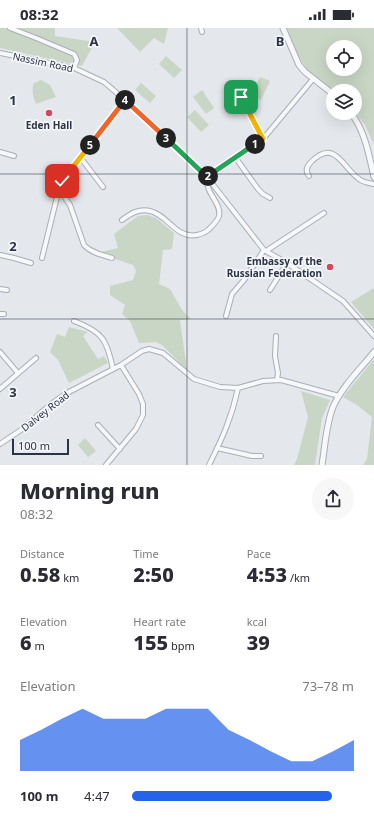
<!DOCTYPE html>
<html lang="en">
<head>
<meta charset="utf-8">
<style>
  :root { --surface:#fff; --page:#f7f7f7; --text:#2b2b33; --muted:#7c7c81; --accent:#2563eb }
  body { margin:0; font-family:"Noto Sans",sans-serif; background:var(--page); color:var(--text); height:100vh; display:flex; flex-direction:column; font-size:15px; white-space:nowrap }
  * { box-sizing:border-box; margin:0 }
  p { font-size:13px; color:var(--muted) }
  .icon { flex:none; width:22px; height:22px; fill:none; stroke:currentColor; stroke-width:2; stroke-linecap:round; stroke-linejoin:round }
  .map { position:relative; height:437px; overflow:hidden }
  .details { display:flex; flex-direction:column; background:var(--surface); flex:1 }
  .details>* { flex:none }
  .controls { position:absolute; left:326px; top:12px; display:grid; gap:8px }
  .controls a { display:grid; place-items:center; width:36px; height:36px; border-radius:50%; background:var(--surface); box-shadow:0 4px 16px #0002; font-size:20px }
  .scale { position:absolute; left:12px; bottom:10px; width:57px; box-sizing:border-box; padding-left:4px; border:2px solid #2b3445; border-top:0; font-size:11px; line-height:14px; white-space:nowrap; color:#2b3445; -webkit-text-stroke:3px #f4f6f9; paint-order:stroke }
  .pin { position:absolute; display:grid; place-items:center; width:34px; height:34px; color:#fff; margin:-17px; border-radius:8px; box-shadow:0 2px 6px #0006 }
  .km { position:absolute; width:20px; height:20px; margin:-10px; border-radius:50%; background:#222; color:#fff; font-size:11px; line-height:20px; text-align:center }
  .round { display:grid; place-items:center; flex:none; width:42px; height:42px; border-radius:21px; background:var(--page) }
  .head { display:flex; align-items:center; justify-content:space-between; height:68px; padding:0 20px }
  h1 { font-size:22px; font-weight:800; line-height:30px }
  .metrics { display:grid; grid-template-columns:repeat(3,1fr); gap:6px; height:68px; padding:4px 20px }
  .metrics div { display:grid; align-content:center }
  .metrics b { font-size:20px; font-weight:800 }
  .metrics small { font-size:11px; font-weight:400 }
  .metrics p { font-size:11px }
  .chart { height:112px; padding:8px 20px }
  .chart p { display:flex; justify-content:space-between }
  .chart svg { width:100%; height:72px; margin-top:4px; fill:var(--accent); opacity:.7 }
  ul { padding:0 20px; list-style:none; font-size:13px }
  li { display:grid; grid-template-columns:64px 48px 1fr; align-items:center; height:30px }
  li i { height:10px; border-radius:5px; background:var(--accent) }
  .status { display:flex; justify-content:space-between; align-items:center; height:28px; padding:0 20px; background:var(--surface); direction:ltr }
  .status svg { height:11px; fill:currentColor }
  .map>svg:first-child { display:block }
</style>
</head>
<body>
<div class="status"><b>08:32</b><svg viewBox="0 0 49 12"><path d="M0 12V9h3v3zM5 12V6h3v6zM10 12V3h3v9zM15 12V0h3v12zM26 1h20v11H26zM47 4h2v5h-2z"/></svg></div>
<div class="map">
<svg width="374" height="437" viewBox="0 0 374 437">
  <rect width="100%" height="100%" fill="#e4e7ec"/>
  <path fill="#c9d6c5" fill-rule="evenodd" d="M0,0H55V8L95,14L82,38L0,20Z
    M117,0H168L164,16L154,10L140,24Z
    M287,0H374V117L365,97L355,84V63H333L308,44L296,23ZM333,19H355V41H333Z
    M166,28L182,42L174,50L159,36Z
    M260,49L270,53L261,72L251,67Z
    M41,52L50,57L56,69L36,76C33,69 31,62 34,55Z
    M141,55L156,68L150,75L135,62Z
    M202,62L214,80L206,86L193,69Z
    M195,82L209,97L201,104L187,89Z
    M147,187L156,190L174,205L172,221L163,222L159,256L170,261L182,282L191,291L180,292L187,342L162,317L156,314L139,315L130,293L122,286L125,277L110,267V258L133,252L136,243L133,237L97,225L118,220L114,206L138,188Z
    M374,260V301L351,274Z
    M69,299L88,304L83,308L98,331L104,328L108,335L69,355L58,332L50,324L57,306L65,309Z
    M374,331V437H363L367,431L372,389L357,377L343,369Z
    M301,363L330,372L322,390L315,437H294L297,431L308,389Z
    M85,410L96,423L88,429L78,417Z"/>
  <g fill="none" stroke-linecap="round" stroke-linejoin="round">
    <g stroke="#a9aeb7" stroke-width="6">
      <path id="minor" d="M10,0L36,10L74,26L77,32L74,40
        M201,0L202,4
        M0,25L74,40L104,54L145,89L207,149L264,222L287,235L343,273L374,308
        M239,62L241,69L263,111
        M0,124L14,128
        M80,129L103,159
        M235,129L258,161L263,166L270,170
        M309,148C305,143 307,138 311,134C335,110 342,139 359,151C364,155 369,155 374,156
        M207,149L263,111L313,51
        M59,161L70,177L84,217C91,225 103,227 112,230
        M122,192C130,186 139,180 150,183C168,187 176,211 197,207C201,206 205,205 208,202C212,198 218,193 219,188C222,175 204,164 208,151
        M266,223L324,185
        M0,227L14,230L31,235
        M42,230L59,161L62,153L125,71
        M0,261L7,262
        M270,262L287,235
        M0,286H4
        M226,288L232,266L244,252L264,222
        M74,293C103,304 107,312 113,341
        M276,308L275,328L278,345L277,352
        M0,324L18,345
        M0,361L36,330
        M98,397L120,421
        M0,416L21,402L51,376L67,365L121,337L142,323L149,321L163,325L194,351L220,359L238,360L263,353L281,352L339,368
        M217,420L252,428H261
        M106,437L136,401L143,387V376L139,366L121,337
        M209,437C222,411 232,389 238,360"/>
    </g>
    <g stroke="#a9aeb7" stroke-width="7">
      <path id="tertiary" d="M283,0L299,37L305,44L333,66
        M351,85C365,103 369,127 374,149
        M322,437C325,418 326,397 333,379C341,360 361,340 374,324"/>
    </g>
    <use href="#minor" stroke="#f7f8fa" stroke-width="4"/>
    <use href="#tertiary" stroke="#f7f8fa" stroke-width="5"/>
  </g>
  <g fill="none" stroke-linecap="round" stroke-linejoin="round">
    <g stroke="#fff" stroke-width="8">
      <path id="split-1" d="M241,69L263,111L255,116"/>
    </g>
    <g stroke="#fff" stroke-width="8">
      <path id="split-2" d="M208,148L255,116"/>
    </g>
    <g stroke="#fff" stroke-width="8">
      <path id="split-3" d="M166,110L207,149L208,148"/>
    </g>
    <g stroke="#fff" stroke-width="8">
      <path id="split-4" d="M125,72L166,110"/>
    </g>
    <g stroke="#fff" stroke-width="8">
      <path id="split-5" d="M90,117L125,72"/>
    </g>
    <g stroke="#fff" stroke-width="8">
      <path id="split-6" d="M62,153L90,117"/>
    </g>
    <use href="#split-1" stroke="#f5b400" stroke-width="5"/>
    <use href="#split-2" stroke="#22a559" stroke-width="5"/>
    <use href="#split-3" stroke="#22a559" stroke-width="5"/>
    <use href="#split-4" stroke="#f0652b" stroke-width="5"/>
    <use href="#split-5" stroke="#f0652b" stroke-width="5"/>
    <use href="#split-6" stroke="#f5b400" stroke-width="5"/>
  </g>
  <path fill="none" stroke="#2b3445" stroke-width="1" stroke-opacity="0.55" d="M187,0V437M0,146H374M0,291H374"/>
  <g fill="#d1495b" stroke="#f4f6f9" stroke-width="1.5">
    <circle cx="49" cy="85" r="4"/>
    <circle cx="330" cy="239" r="4"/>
  </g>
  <g text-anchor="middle" stroke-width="3.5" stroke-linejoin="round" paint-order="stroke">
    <g font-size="10" fill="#2b3445" stroke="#f4f6f9">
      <text transform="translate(43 34) rotate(12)" y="4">Nassim Road</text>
      <text transform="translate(45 383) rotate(-38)" y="4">Dalvey Road</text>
    </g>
    <g font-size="10" font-weight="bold" fill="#2b3445" stroke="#f4f6f9">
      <text x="49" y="101">Eden Hall</text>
      <text x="322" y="237" text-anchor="end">Embassy of the<tspan x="322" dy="12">Russian Federation</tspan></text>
    </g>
  </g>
  <g font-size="13" text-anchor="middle" font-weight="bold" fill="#2b3445" stroke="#f4f6f9" stroke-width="3.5" stroke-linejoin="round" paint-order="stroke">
    <text x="94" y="18">A</text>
    <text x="280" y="18">B</text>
    <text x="13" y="77">1</text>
    <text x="13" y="223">2</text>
    <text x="13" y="369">3</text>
  </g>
</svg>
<div class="controls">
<a><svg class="icon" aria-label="locate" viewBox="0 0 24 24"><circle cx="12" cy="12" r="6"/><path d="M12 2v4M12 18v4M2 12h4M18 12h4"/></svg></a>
<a><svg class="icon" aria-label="layers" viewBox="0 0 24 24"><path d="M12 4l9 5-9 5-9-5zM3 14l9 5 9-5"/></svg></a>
</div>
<div class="scale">100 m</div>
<div class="pin" style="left:241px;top:69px;background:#1e9e55"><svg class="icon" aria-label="arrive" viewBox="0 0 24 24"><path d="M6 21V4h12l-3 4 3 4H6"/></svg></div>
<div class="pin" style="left:62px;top:153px;background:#d93025"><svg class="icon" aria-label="check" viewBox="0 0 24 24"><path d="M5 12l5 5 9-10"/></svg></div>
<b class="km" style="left:255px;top:116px">1</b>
<b class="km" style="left:208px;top:148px">2</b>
<b class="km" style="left:166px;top:110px">3</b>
<b class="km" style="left:125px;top:72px">4</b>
<b class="km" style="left:90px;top:117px">5</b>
</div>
<section class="details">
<div class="head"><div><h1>Morning run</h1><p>08:32</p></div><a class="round"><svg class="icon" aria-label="share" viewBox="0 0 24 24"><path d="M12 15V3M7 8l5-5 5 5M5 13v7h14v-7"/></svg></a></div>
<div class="metrics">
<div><p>Distance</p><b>0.58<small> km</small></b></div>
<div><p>Time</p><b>2:50</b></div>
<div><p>Pace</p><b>4:53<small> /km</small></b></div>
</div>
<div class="metrics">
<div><p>Elevation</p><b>6<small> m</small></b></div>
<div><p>Heart rate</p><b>155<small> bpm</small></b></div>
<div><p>kcal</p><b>39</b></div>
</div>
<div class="chart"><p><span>Elevation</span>73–78 m</p>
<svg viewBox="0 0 160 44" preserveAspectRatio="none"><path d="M0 44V25L10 19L20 12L30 6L40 12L50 12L60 12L70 6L80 6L90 6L100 19L110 25L120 32L130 38L140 38L150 32L160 25V44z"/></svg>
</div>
<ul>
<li><b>100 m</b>4:47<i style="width:90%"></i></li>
</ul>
</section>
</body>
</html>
